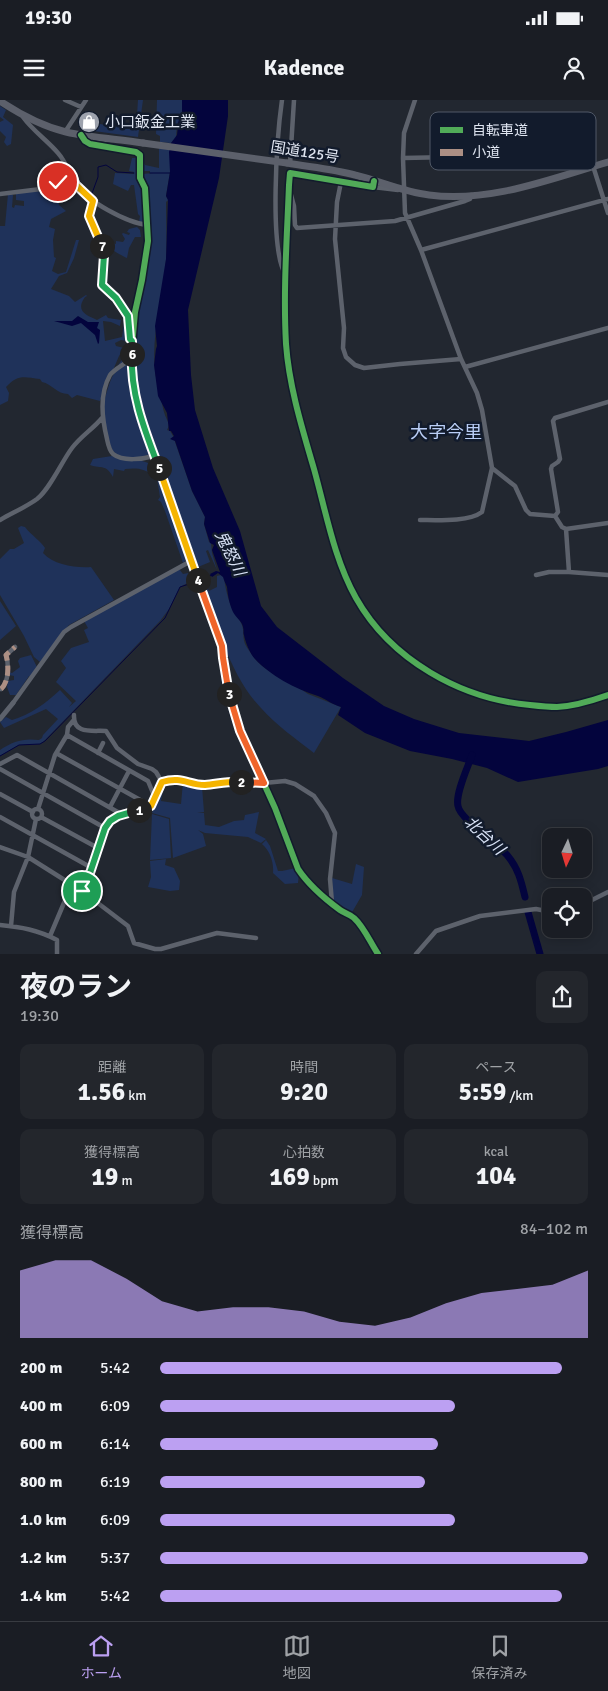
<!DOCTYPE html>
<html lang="ja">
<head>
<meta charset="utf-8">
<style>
  :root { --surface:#1a1d24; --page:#23262c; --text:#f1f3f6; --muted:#9fa2a6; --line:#383b41; --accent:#bca0f2 }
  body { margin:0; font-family:Signika,"Noto Sans JP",sans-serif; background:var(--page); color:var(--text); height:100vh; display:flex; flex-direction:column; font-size:19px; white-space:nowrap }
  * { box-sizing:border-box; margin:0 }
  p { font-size:16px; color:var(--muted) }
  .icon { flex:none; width:28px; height:28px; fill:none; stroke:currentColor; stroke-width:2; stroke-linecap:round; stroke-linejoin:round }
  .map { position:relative; height:854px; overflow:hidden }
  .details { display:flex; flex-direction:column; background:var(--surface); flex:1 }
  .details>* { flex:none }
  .needle { width:32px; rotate:184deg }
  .fabs { position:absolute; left:542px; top:728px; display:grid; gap:10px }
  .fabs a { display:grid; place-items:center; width:50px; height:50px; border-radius:10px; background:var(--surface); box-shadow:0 2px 12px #0003,0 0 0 1px var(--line); font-size:25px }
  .pin { position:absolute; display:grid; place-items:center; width:42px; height:42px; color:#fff; margin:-21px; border:2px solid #fff; border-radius:50%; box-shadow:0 1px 5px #0007 }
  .km { position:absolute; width:25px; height:25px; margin:-12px; border-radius:50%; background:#222; color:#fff; font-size:14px; line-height:25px; text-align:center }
  .round { display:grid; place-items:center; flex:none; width:52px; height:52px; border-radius:10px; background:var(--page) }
  .summary { display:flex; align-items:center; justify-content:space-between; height:85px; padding:0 20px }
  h1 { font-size:28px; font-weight:700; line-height:38px }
  .stats { display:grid; grid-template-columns:repeat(3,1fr); gap:8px; height:85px; padding:5px 20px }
  .stats div { display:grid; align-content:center; border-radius:10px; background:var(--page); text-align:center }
  .stats b { font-size:25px; font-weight:700 }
  .stats small { font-size:14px; font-weight:400 }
  .stats p { font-size:14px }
  .chart { height:140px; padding:10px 20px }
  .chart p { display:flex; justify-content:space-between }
  .chart svg { width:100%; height:90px; margin-top:5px; fill:var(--accent); opacity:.7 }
  ul { padding:0 20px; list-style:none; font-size:16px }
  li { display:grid; grid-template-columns:80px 60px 1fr; align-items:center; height:38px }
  li i { height:12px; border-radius:6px; background:var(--accent) }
  .status { display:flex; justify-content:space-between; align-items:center; height:35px; padding:0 25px; background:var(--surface); direction:ltr }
  .status svg { height:14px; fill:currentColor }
  header { display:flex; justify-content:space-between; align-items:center; height:65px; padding:0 20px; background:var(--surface); font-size:22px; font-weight:700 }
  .tab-bar { display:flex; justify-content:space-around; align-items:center; height:70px; border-top:1px solid var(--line); background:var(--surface); font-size:14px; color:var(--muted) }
  .tab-bar a { display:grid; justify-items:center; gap:2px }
  .tab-bar .active { color:var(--accent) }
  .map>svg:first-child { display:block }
</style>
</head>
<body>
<div class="status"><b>19:30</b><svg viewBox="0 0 49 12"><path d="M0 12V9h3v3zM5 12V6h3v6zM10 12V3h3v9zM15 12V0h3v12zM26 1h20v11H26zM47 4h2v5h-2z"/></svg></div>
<header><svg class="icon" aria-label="menu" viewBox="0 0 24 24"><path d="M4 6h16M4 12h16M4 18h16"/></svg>Kadence<svg class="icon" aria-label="person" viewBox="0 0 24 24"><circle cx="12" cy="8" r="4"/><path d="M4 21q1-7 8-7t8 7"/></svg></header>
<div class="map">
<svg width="608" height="854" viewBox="0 0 608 854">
  <rect width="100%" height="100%" fill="#222730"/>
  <path fill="#1f325a" d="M138,0H143L138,37L79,29L95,28L96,26L100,24L136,30Z
    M157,0H182V16L177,24L176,38L171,43L160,42V36L156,34Z
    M0,6L6,10L3,17L13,25L11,44L7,46L4,42L6,37L0,31V22L4,20L0,17Z
    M159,48L170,49V72L166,96L168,100L166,102C166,122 167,141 166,160C163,205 146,246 159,291L158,293C162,300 162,305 164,312C166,320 171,323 167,330L170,331L173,336L192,391L205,417L204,424L209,442L211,443L212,453L217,470L208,450L206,451L210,462L198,467L202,477L200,478L141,313L136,295L134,249L138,203L145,174L149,121L147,87L142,74L153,73H150V71H142V59L145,65L159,68Z
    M132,58H139L146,120L144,122H139L140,116L138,114L134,85H131L128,91L113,84L115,73L134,74V72L129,71Z
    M52,86L57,87L59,105L66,111L51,119L49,127L55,129L53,140L54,157L56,158L52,171L58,174L66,172L76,140H79L74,158L67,173L59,176L51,189L69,196L75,202L86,195L87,196L85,197C75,211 86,215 97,220L106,215L108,218L121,220L120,226L111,222L103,221L105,241L122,237L124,223L127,217C129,236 138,257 117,267L127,252V241L121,240L115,243L116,246L124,248L119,256L100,301L77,295L72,298L68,294C57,294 52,284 42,282L40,279C24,277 18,274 6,287L9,293L8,301L0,305V126H5L8,94L13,95L12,107L14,108L15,105L24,106V101L16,100V94L18,93Z
    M137,127L140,130L141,137H135L129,148L127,158C124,157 114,151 111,149L105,154L100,139L116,144V141L123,142L125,139L122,134L123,133L129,135L130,133L127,132L129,129Z
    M130,263L134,302L151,352L150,354C141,358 125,360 116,354C107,348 103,313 104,303C105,297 111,277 114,274C118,269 125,266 130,263Z
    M112,356C119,358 148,360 151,365C153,369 152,374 153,377C146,368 136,368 125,369L124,371L114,369L113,377C106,364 102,369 90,365L93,359Z
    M155,366L188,458L183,463L165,411L161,402L158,400L160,397Z
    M21,426L25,427C31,435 41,441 45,448L43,453C54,465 75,468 91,467L114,500L69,525L40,562L34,557L24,536L0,495V459L10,449H14L24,443L18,428Z
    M179,469L183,474L194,472L197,480L190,483L189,482L180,487L169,509L160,521L44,641L40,644L19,645L0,656V650C13,641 24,638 39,640L42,638L43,635L58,619L46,609L4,628L0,622L6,617L12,620C30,615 46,603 60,590L72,603L69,607L76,601L56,582L66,568L61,561L71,548L89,542L84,530L88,528L84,521Z
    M221,475L224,477C226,494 230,508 240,521C245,528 242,536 245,544C247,548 251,553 253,556C264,573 293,582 308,594L341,607L314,653C296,639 276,625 261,608C230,576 217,524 202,483L204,481L209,491L217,487V476Z
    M0,501L16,526L0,540Z
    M31,555L37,567L31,576H29L16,595H10L7,587L8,581L14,580V576L9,575V572L12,573L20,567L18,561L20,558Z
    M183,682L202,687L204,712H197L204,713L205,725L219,727L234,721L244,720L245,715L259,712L255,733L266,739L261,743L248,737L205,733L198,730L203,734L206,746L173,758L170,718L152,713L164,684L161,701L181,704Z
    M152,714L169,719L171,758L150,760Z
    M266,740L270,746L278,771H282L296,768L299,773L298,783L285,784L273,773C274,762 270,751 262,744Z
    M166,759L165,765L174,768L180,781L179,790L170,791L148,787L151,777L150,761Z
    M356,764L364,767L362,795L351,814L342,810L333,802L332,778L352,784Z"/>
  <path fill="#03043d" d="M182,0H228V16L219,78L188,210L191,275L195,310L213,368L240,431L261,506L277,527L343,578L384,606L414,619L459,633L529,641L566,632L608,620V666L598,669L518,682L487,668L452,659L410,651L365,633L338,615L341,607C333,605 326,599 318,596C295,589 270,575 255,559C250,554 245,541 244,535C243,533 244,530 243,527C242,521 236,518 233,512C229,503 228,496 227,487C226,484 224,481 223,477L218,473L212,477L210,474L216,471L220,472L212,450L214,445L210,443L204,424L205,417L192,391L176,344L175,341L170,339L174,336L171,331H169L167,313L158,296L154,265L156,249L157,246L155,226L166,159L168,100L166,96L170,72L169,52L171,43L177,35L179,18L182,16Z
    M78,216L88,222H99L97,228L100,230L99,243L98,244L95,235L81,223L72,226L54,221H72Z"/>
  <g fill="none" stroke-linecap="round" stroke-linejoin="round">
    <path stroke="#03043d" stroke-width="1" d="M150,73H170
      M91,96L98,77V67L106,65L117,72L134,73
      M203,479L212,475
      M0,656L19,645L40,644L45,641L165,518L180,487L195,482"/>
    <path stroke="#03043d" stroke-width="7" d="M472,655C468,667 455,694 458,706C460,719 497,743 507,755C518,768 521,780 525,797
      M528,812L540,854"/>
    <path stroke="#5d626c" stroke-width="4.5" d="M65,0L81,7
      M282,0C277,35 269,146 285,174
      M415,0L404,33L403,58L405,113L421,150L461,259L477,293L482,310L492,368L482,412C469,422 436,420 420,420
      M23,17C33,31 47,40 58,53C66,62 69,73 75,83C86,101 127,123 148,125
      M65,32L86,0
      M81,35L85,41L90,44L136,52L140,55V78L145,88L148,141L142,180L135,212L131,258L134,289L140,315L222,546L226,582L234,615L240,631L275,708L298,769C308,784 325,799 340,810C344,813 350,814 354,818C364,827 370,842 378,854
      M403,58L501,56L582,35L590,67
      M290,64L294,0
      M593,66L608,113
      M374,81L373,87L290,73L289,85C287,137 283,191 286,244C289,286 302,328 314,369C326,412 334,459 356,498C391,560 461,599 530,605C539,606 548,607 557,607C575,606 591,601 608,595
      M341,82L337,102L335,139L344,228L343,248L346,257L355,265L364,268L400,264L461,259
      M373,87L398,90
      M290,91L294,106L295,125L297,128L395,121L465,101L470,99L471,95
      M0,94L41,89L71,76
      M93,101L89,116L104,155L102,185L116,198L128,216L131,240
      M421,150L608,99
      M131,258C126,264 115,268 110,275C99,295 102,318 107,339C108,344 109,350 113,354C123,362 143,359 154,356
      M465,267L608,228
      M492,368L515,386L526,410L530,414L555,416L562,427L566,429L569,472L608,475
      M555,416L558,412L551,369L552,366L558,362L560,359L553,321L555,318L608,302
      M0,420C12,413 26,407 37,399C50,389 62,361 72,348C81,336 93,329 102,318
      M566,429L608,423
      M536,475L549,472H569
      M1,589C9,582 9,565 6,555L15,547
      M13,603L64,532L71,527L191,461
      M67,635L148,681L155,698
      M56,653L151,706
      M98,653L103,643
      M0,664L17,655L123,715
      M0,669L105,728
      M162,682L170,680L181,679L204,685L228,681L264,683L285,681L295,684L314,696L326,713L335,733L330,779L332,803
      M0,694L33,712
      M110,707L129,671
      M38,709L55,655L67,635L68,627L73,621
      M32 714a5 5 0 1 1 10 0a5 5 0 1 1-10 0Z
      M0,717L92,768
      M41,717L98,748
      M0,747L28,757L82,791L128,826L134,843L155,849H161L217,833L256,838
      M584,804L608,792
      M0,825C21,827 38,830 57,840V854
      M11,826L14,792L28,757L36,719
      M50,836L69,791L74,785L83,781L89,773L105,728L110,721L118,716L151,706L162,682L156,672L152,669L138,664L117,648L106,631C93,630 73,635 74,615
      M416,854L436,831L480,816L536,809L551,812"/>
    <path stroke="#5d626c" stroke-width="5" d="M0,619L13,603"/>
    <path stroke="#5c606b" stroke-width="7" d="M0,1C21,15 42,26 66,32C91,38 118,39 143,43
      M287,63C310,67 333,69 355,75C380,81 403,92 429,95C490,103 550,79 608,62"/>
    <path stroke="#5c606b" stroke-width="7" d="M143,43L287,63"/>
    <path stroke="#ac8f84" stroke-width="5" stroke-dasharray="10 5" stroke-linecap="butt" d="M1,589C9,582 9,565 6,555L15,547"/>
    <g stroke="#121b2c" stroke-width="9">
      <path id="cycleway" d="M81,35L85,41L90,44L136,52L140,55V78L145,88L148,141L142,180L135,212L131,258L134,289L140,315L222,546L226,582L234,615L240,631L275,708L298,769C308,784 325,799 340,810C344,813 350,814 354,818C364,827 370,842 378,854
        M374,81L373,87L290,73L289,85C287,137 283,191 286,244C289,286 302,328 314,369C326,412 334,459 356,498C391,560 461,599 530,605C539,606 548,607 557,607C575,606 591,601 608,595"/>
    </g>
    <use href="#cycleway" stroke="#51ab58" stroke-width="6"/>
  </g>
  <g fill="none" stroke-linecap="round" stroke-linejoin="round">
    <g stroke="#fff" stroke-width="10">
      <path id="split-1" d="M82,791L74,785L82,780L90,773L105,728L110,721L118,716L139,710"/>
    </g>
    <g stroke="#fff" stroke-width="10">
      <path id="split-2" d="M139,710L151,706L162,682C182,676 188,685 205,685C217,684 229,681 241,682"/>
    </g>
    <g stroke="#fff" stroke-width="10">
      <path id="split-3" d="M229,594L240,631L264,683L241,682"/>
    </g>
    <g stroke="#fff" stroke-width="10">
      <path id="split-4" d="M198,480L222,546L223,558L229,594"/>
    </g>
    <g stroke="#fff" stroke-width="10">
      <path id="split-5" d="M159,368L198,480"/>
    </g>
    <g stroke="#fff" stroke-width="10">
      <path id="split-6" d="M132,254C130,294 145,331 159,368"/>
    </g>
    <g stroke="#fff" stroke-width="10">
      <path id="split-7" d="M102,146L104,155L102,185L116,198L128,216L130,239L132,241V254"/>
    </g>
    <g stroke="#fff" stroke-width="10">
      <path id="split-8" d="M58,82L72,76L76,85L93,101L89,116L102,146"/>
    </g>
    <use href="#split-1" stroke="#22a559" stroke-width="6"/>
    <use href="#split-2" stroke="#f5b400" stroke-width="6"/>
    <use href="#split-3" stroke="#f0652b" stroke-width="6"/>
    <use href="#split-4" stroke="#f0652b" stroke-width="6"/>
    <use href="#split-5" stroke="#f5b400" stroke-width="6"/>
    <use href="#split-6" stroke="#22a559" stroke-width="6"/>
    <use href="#split-7" stroke="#22a559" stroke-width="6"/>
    <use href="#split-8" stroke="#f5b400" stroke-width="6"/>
  </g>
  <defs>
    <g id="shop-disc" transform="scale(1.125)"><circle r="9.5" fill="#9da2ad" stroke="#121b2c"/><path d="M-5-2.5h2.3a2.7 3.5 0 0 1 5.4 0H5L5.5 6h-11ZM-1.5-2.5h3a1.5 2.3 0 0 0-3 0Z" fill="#fff"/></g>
  </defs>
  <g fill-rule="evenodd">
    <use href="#shop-disc" x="89" y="22"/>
  </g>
  <g text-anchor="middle" stroke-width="5" stroke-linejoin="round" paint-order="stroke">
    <g font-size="15" fill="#dfe5f1" stroke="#121b2c" text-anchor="start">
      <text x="105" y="27">小口鈑金工業</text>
    </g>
    <g font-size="15" fill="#dfe5f1" stroke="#121b2c">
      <text transform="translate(305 52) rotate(9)" y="5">国道125号</text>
    </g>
    <g font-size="16" font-style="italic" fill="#dae4f8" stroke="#121b2c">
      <text transform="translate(231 453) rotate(64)" y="6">鬼怒川</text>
      <text transform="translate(485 735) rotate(43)" y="6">北台川</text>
    </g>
    <g font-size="18" fill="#bacef6" stroke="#121b2c">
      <text x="446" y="338">大字今里</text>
    </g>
  </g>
  <rect x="430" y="12" width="166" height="58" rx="8" fill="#121b2c" stroke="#505867" stroke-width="1"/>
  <rect x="440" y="27" width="23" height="6" fill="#51ab58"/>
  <rect x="440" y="49" width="23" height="7" fill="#ac8f84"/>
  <g font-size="14" fill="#dfe5f1">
    <text x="472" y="35">自転車道</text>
    <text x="472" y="57">小道</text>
  </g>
</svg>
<div class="fabs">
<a><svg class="needle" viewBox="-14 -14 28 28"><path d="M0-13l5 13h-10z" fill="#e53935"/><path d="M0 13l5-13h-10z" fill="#9fa2a6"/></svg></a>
<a><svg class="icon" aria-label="locate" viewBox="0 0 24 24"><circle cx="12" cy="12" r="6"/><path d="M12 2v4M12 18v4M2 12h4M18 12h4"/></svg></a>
</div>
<div class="pin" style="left:82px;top:791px;background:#1e9e55"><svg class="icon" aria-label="arrive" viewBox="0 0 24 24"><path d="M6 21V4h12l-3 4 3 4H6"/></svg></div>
<div class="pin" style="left:58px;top:82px;background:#d93025"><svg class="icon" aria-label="check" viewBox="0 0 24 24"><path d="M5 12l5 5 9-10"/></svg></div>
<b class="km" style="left:139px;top:710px">1</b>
<b class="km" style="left:241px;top:682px">2</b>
<b class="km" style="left:229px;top:594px">3</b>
<b class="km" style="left:198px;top:480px">4</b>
<b class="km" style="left:159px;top:368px">5</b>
<b class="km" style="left:132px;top:254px">6</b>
<b class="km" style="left:102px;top:146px">7</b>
</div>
<section class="details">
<div class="summary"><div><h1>夜のラン</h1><p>19:30</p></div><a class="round"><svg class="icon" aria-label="share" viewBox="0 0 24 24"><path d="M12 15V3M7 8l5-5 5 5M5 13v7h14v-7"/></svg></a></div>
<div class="stats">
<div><p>距離</p><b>1.56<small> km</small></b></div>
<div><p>時間</p><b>9:20</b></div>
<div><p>ペース</p><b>5:59<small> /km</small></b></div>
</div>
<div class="stats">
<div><p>獲得標高</p><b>19<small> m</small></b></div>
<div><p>心拍数</p><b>169<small> bpm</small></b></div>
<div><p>kcal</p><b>104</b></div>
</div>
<div class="chart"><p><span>獲得標高</span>84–102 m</p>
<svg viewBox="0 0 160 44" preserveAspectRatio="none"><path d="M0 44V11L10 6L20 6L30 15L40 26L50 31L60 29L70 29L80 31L90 36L100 38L110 34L120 27L130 22L140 20L150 18L160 11V44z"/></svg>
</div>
<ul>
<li><b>200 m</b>5:42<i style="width:94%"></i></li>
<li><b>400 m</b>6:09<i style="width:69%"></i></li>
<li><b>600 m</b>6:14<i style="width:65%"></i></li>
<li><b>800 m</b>6:19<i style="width:62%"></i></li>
<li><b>1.0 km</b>6:09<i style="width:69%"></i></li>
<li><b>1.2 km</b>5:37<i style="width:100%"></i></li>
<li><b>1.4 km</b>5:42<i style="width:94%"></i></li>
</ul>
</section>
<nav class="tab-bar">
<a class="active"><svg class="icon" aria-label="home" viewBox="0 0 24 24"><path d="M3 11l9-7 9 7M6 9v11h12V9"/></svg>ホーム</a>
<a><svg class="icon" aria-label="map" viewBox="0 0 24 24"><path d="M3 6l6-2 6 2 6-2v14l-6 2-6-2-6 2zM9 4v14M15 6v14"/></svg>地図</a>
<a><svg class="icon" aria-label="saved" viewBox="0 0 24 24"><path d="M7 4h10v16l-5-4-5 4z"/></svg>保存済み</a>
</nav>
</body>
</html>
